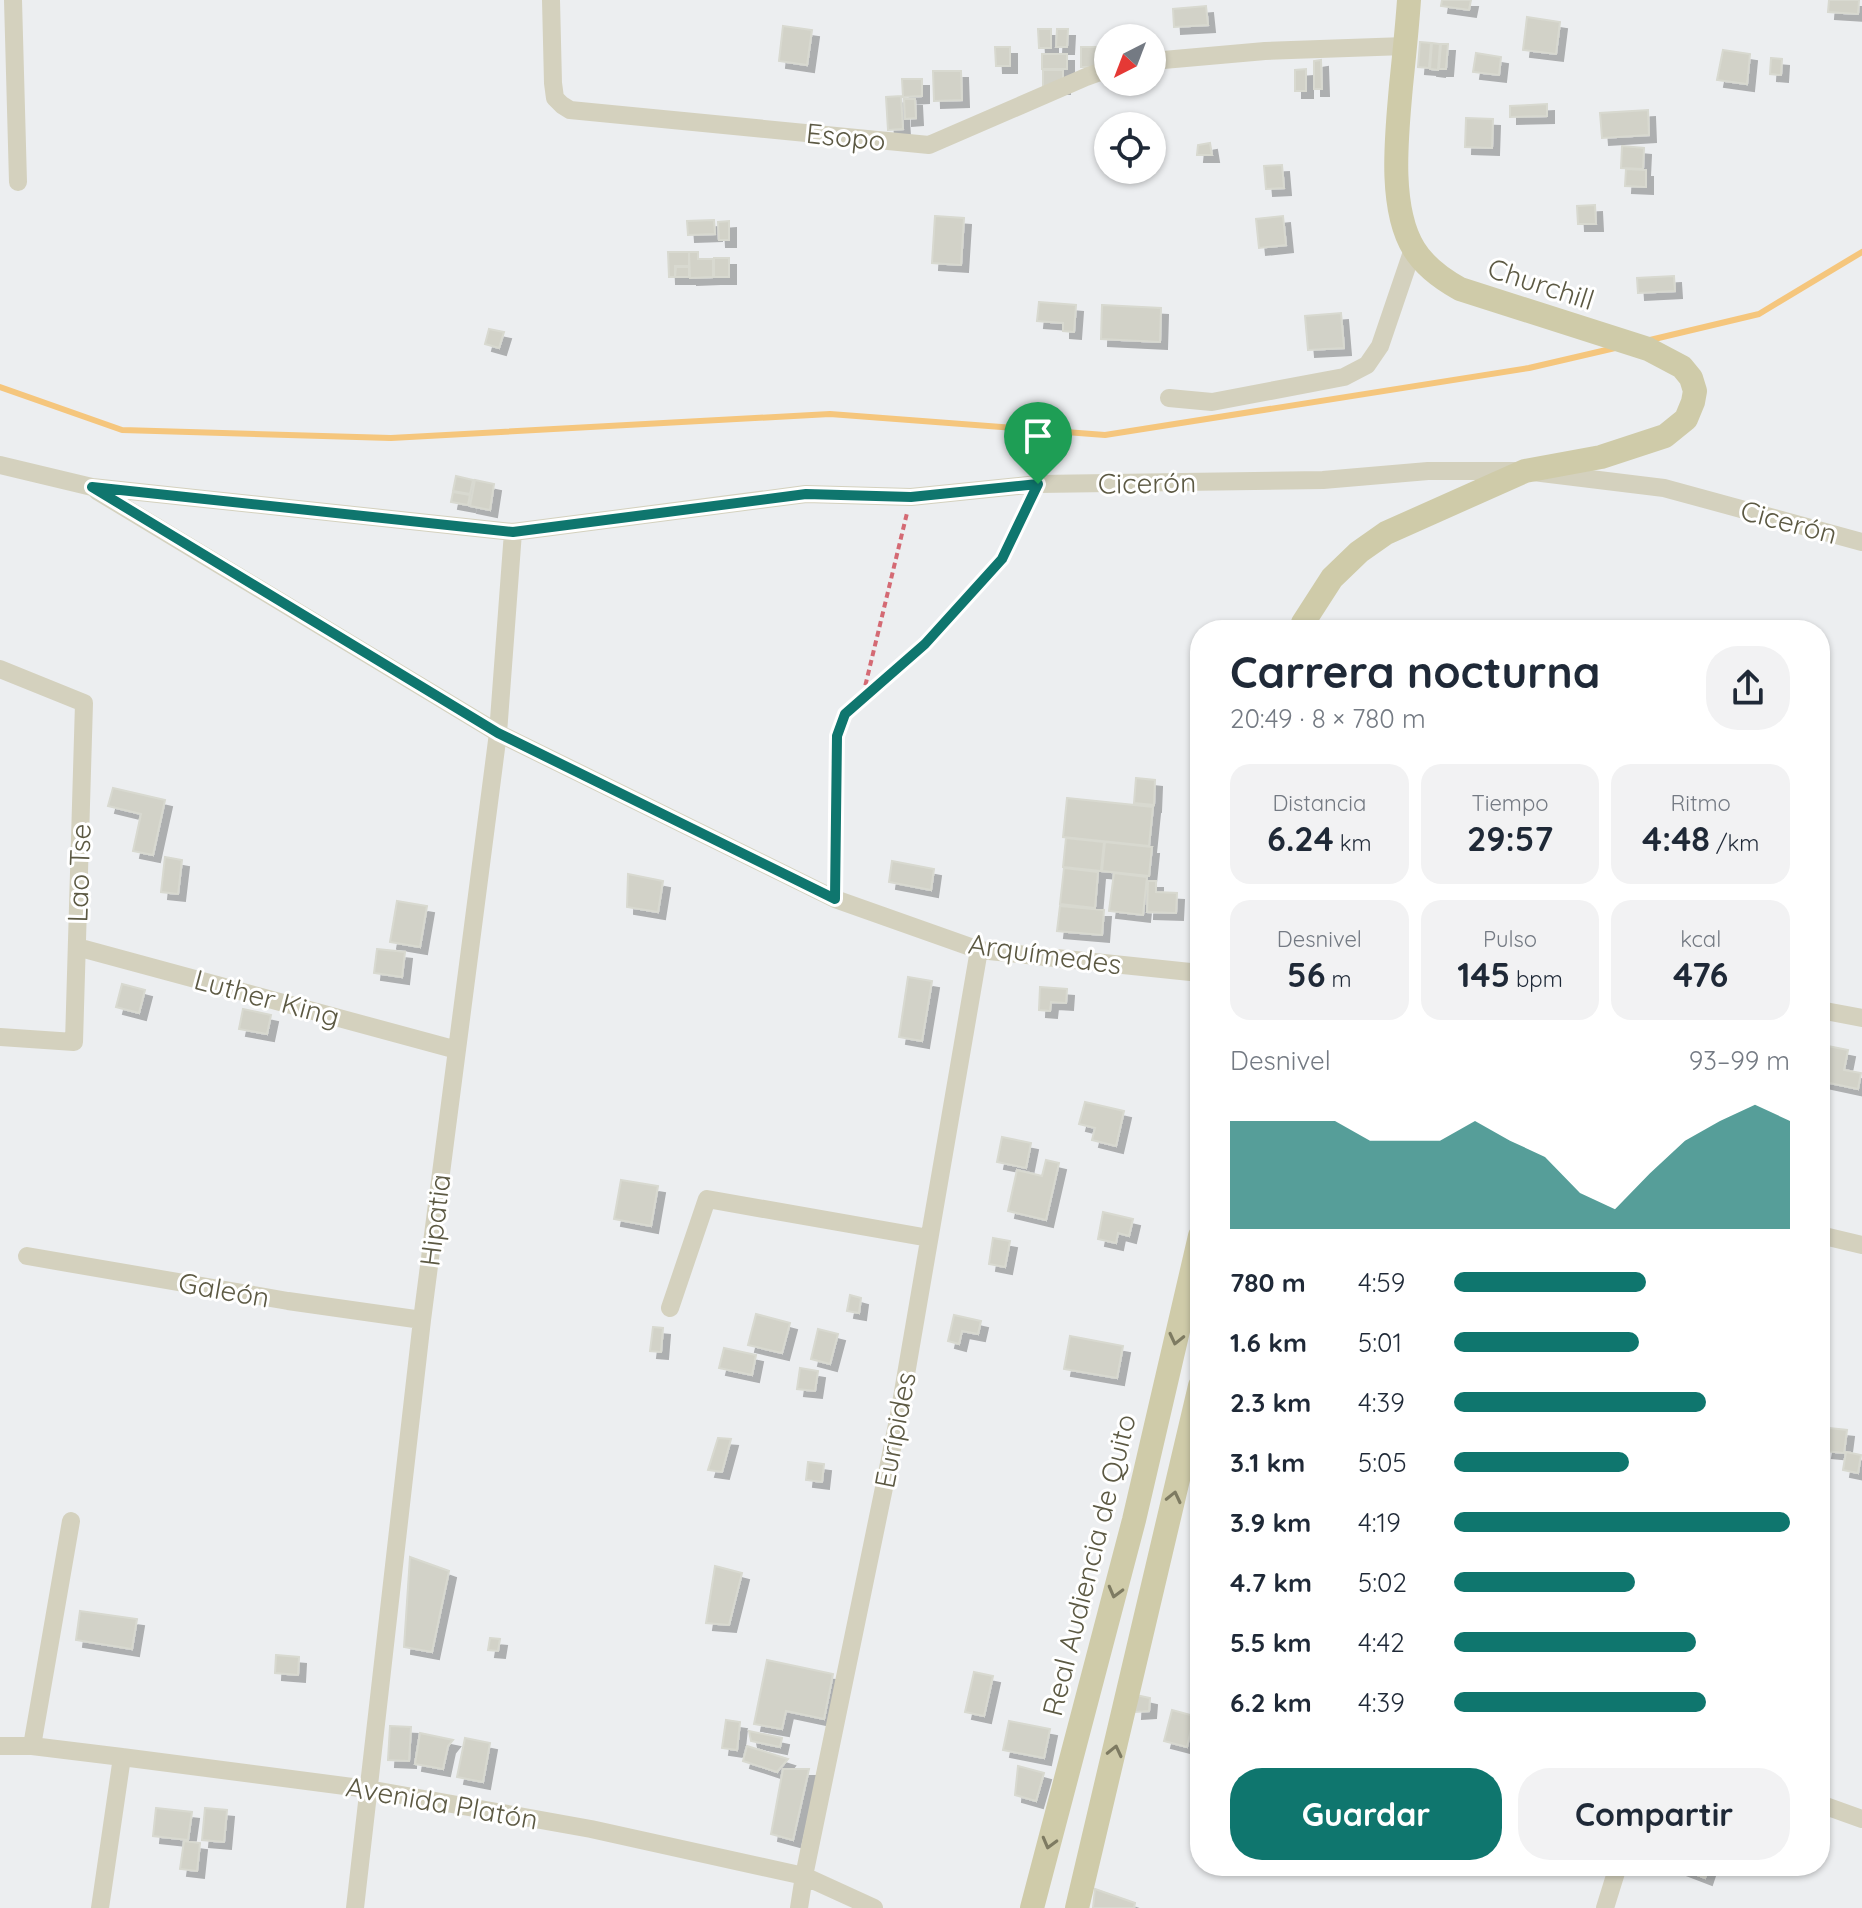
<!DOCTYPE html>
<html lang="es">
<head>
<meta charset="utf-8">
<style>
  :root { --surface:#fff; --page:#f2f2f3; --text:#1f2937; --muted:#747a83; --accent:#0f766e }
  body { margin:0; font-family:Quicksand,sans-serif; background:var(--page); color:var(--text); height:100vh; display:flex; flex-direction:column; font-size:30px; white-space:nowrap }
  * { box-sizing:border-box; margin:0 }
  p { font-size:26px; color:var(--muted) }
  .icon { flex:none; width:44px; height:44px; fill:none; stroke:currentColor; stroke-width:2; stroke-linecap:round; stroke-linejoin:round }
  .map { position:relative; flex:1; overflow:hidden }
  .details { position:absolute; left:1190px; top:620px; width:640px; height:1256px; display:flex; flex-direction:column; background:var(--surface); border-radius:32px; box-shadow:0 2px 6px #0004 }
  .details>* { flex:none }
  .needle { width:52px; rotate:222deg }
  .controls { position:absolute; left:1094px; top:24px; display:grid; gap:16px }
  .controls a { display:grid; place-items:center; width:72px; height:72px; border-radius:50%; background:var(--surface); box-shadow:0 2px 6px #0004; font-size:40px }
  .pin { position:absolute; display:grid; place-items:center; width:68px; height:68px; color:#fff; margin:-82px -34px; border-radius:50% 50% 50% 0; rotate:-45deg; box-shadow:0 0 8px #0007 }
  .pin .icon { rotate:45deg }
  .round { display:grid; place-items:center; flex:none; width:84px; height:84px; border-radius:32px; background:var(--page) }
  .summary { display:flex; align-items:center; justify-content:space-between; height:136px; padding:0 40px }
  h1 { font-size:44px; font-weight:800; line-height:60px }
  .figures { display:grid; grid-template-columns:repeat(3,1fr); gap:12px; height:136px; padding:8px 40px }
  .figures div { display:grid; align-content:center; border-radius:20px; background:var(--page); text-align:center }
  .figures b { font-size:34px; font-weight:800 }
  .figures small { font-size:22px; font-weight:400 }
  .figures p { font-size:22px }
  .chart { height:224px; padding:16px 40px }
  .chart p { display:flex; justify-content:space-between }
  .chart svg { width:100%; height:144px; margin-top:8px; fill:var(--accent); opacity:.7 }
  .action { display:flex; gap:16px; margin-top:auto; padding:16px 40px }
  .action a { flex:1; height:92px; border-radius:32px; background:var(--accent); color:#fff; font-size:32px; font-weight:800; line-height:92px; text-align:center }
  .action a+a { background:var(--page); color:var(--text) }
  ul { padding:0 40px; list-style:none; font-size:26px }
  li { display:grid; grid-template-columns:128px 96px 1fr; align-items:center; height:60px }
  li i { height:20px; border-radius:10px; background:var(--accent) }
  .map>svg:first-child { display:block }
</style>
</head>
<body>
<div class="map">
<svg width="1862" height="1908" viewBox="0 0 1862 1908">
  <defs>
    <filter id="shadow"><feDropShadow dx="7" dy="7" stdDeviation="0" flood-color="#0004"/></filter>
  </defs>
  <rect width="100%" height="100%" fill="#eceef0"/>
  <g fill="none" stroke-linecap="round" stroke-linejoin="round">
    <path stroke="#f5c67d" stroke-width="6" d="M1650,340L1759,314L1862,252
      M0,387L122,430L391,438L830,414L1105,435L1529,368L1615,348"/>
  </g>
  <path fill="#d2d2c8" stroke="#d8d9d0" stroke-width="2" filter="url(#shadow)" d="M1442,0H1471L1469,10L1441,6Z
    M1829,0H1859L1858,14L1828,12Z
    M1206,6L1208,25L1174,27L1173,9Z
    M1527,17L1560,22L1556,54L1523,50Z
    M783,26L812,30L807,65L779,61Z
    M1038,29H1051V48H1039Z
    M1057,29H1068L1067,47H1056Z
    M1420,42L1431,43L1429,68L1418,67Z
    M1432,43L1440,44L1438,70L1430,69Z
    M1441,44H1448L1446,69H1439Z
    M995,47H1010V66H996Z
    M1081,47H1096L1095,67H1081Z
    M1723,50L1750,54L1747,84L1717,80Z
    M1476,53L1501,57L1499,75L1473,72Z
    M1042,54H1067V69H1042Z
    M1771,58L1782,59L1781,75L1770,74Z
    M1321,60L1322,89H1314V61Z
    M1306,69V91H1295V70Z
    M1043,70H1063V87H1043Z
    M933,71H961L962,100L934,101Z
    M902,79H922V96L903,97Z
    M901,96L903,129L888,130L886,97Z
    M904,99H915L916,118L905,119Z
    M1547,104V116L1510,117V106Z
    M1648,110L1649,135L1602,138L1600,113Z
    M1466,118L1493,119L1492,148L1465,147Z
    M1210,143L1212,155H1197L1198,145Z
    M1622,146L1644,148L1643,169L1621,168Z
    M1282,165L1284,188L1266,189L1264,166Z
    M1626,169L1646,170V187L1625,186Z
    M1595,205L1596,224H1578L1577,206Z
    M935,216L964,218L961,265L932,263Z
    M1283,216L1286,245L1259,248L1256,219Z
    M714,220L715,234L688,235L687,221Z
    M729,221V240H719L718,222Z
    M668,252H689V266H675V277H669Z
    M689,252H698V259H713V277L690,278Z
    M714,258H729V277H714Z
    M676,267H689V277H675Z
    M1674,276L1675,291L1638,293L1637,278Z
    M1039,302L1076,305L1074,332L1063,331V323L1037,321Z
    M1102,305L1161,308L1160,342L1101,339Z
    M1341,313L1344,348L1308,350L1305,316Z
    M489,329L504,332L499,348L485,344Z
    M456,476L473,480L470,494L453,491Z
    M475,480L494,484L490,510L470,506Z
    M453,492L470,495L468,505L451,502Z
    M1136,778L1155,780L1154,805L1134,803Z
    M113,788L165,800L153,855L133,851L141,814L108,806Z
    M1067,798L1153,807L1149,846L1063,837Z
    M1066,838L1104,842L1101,871L1063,867Z
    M1105,842L1152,847L1149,876L1102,871Z
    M165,857L182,860L178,894L161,892Z
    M892,861L934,869L931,890L889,882Z
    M1064,868L1098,872L1095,908L1060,904Z
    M1114,873L1147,877L1143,915L1109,911Z
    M628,874L663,881L658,912L627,907Z
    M1148,881H1156V892L1177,893L1176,913L1147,912Z
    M397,901L427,906L420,947L390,942Z
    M1060,906L1104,910L1102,935L1057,931Z
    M377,949L405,952L402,977L374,973Z
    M908,977L932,981L922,1041L899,1037Z
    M122,984L145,990L139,1013L116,1007Z
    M1040,987L1067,989L1066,1003L1051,1002L1050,1011L1039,1010Z
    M243,1009L271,1015L267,1034L239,1029Z
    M1823,1045L1848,1050L1844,1070L1861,1073L1858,1089L1820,1081V1059Z
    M1085,1102L1124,1111L1116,1146L1092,1140L1095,1128L1079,1124Z
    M1002,1137L1031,1143L1026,1168L997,1162Z
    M1046,1160L1059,1163L1046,1220L1008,1211L1017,1170L1042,1176Z
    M621,1180L658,1186L651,1226L614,1219Z
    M1103,1212L1133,1219L1129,1236L1118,1233L1116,1243L1098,1239Z
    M993,1238L1010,1241L1005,1267L989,1264Z
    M850,1295L861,1298L859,1313L847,1311Z
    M756,1314L790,1323L782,1353L748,1345Z
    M954,1315L981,1321L978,1334L962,1331L959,1344L948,1341Z
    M653,1327L663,1328L661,1352L650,1351Z
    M818,1329L838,1334L830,1364L811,1359Z
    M1070,1336L1123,1346L1117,1378L1064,1369Z
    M724,1348L756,1355L752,1375L719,1368Z
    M800,1368L818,1371L815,1391L797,1389Z
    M1829,1428L1847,1430L1844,1453L1825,1451Z
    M718,1438L731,1439L722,1472L708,1470Z
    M1846,1452L1861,1455L1858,1473L1843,1470Z
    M808,1462L824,1464L822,1482L806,1480Z
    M410,1557L449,1571L432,1652L404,1647Z
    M715,1566L742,1573L729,1625L706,1623Z
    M80,1611L137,1619L132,1649L76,1640Z
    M490,1638L500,1639L498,1651L488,1650Z
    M276,1655L299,1657L298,1675L275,1673Z
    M767,1660L833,1674L824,1719L786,1711L782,1729L754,1724Z
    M974,1672L993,1676L984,1716L965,1712Z
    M1136,1695L1150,1698L1149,1711L1135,1712Z
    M1172,1710L1194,1716L1187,1747L1164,1741Z
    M726,1720L740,1722L737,1750L722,1748Z
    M1009,1721L1050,1729L1044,1758L1003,1750Z
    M390,1726L411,1727L409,1761L388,1760Z
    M749,1731L782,1738L780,1747L751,1741Z
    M420,1733L453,1740L448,1746L443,1769L415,1764Z
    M465,1738L490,1743L483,1782L457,1777Z
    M747,1746L788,1759L777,1772L743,1761Z
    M1018,1766L1044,1773L1036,1801L1015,1795Z
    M783,1769H809L793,1840L771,1834Z
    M156,1808L192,1812L188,1840L153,1836Z
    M205,1808L227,1810L224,1842L202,1840Z
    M184,1841L200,1843L197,1871L180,1869Z
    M1674,1866H1709L1705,1878Z
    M1095,1889L1135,1903L1134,1908H1093Z"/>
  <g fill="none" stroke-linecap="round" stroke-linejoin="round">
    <path stroke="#d46a74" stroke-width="4" stroke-dasharray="6 4" stroke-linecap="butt" d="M863,695L907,513
      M836,878L837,736L845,714L925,644L1002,559L1030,501"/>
    <path stroke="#d4d1be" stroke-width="18" d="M13,0L18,182
      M551,0L553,83L555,98L562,105L570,110L929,145L1086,77L1108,69
      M1152,61L1265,51L1405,46
      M1169,398L1212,402L1344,377L1367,365L1380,346L1413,249
      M0,465L92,487L513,532L806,494L911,497L1038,484L1323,480L1428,471H1525L1664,488L1862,542
      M97,491L498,733L835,899L979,950L1200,973
      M0,669L84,703L74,1042L0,1037
      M77,947L457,1050
      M1820,1010L1862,1018
      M1820,1235L1862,1245
      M27,1256L288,1301L422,1320
      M670,1308L707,1199L929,1238
      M0,1746H32L122,1757L368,1789L591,1829L804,1876L874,1908
      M32,1746L71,1521
      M1820,1804L1862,1819
      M100,1908L122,1757
      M355,1908L422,1320L498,733L513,532
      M799,1908L804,1876L899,1415L979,950
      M1605,1908L1618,1866"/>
    <path stroke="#cfcba9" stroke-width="24" d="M1301,630L1303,623L1332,578L1359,552L1386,533L1525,471L1601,457L1665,436L1686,419L1693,402L1695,391L1691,378L1682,367L1648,349L1460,289C1442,279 1425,267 1414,249C1388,207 1397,133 1401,86C1404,57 1407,29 1409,0
      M1032,1908L1134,1520L1200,1236
      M1077,1908L1200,1386"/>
  </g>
  <defs><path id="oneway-chevron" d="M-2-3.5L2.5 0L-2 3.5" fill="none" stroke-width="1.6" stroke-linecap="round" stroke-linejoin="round" transform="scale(2)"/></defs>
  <g stroke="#7e7b62">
    <use href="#oneway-chevron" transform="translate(1176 1339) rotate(103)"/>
    <use href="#oneway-chevron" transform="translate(1174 1497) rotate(-77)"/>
    <use href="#oneway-chevron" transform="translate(1115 1592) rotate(105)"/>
    <use href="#oneway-chevron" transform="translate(1115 1751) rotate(-77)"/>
    <use href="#oneway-chevron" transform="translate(1049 1843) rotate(105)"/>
  </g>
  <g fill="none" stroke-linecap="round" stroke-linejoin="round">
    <g stroke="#fff" stroke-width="16">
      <path id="route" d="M1038,484L1002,559L925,644L845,714L837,736L835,899L498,733L92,487L513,532L806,494L911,497Z"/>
    </g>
    <use href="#route" stroke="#0f766e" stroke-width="10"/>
  </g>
  <g text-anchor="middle" stroke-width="6" stroke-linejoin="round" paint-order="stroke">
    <g font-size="28" fill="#5c5943" stroke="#fff">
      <text transform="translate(846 137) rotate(6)" y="10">Esopo</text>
      <text transform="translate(1541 284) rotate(18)" y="10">Churchill</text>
      <text transform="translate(1147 483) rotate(-1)" y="10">Cicerón</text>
      <text transform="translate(1789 522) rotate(15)" y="10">Cicerón</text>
      <text transform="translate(79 873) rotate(-88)" y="10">Lao Tse</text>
      <text transform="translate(1045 954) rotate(8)" y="10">Arquímedes</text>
      <text transform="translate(267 998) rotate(15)" y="10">Luther King</text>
      <text transform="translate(435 1220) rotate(-83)" y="10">Hipatia</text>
      <text transform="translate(224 1290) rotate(10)" y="10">Galeón</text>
      <text transform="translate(895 1430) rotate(-79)" y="10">Eurípides</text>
      <text transform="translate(1089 1565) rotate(-76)" y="10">Real Audiencia de Quito</text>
      <text transform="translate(442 1803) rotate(10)" y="10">Avenida Platón</text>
    </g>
  </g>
</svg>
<div class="controls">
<a><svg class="needle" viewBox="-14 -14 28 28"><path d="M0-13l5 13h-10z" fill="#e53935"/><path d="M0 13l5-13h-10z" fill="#747a83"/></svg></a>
<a><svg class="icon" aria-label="locate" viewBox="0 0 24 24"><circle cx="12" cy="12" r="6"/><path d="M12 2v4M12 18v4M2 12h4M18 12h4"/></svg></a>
</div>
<div class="pin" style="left:1038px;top:484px;background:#1e9e55"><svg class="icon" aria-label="arrive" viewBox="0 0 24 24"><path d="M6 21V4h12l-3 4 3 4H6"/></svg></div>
<section class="details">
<div class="summary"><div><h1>Carrera nocturna</h1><p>20:49 · 8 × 780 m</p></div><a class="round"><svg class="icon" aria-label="share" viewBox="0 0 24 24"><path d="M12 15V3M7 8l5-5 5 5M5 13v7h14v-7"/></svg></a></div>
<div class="figures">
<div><p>Distancia</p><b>6.24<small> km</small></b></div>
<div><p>Tiempo</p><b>29:57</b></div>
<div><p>Ritmo</p><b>4:48<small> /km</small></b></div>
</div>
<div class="figures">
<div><p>Desnivel</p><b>56<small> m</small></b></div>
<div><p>Pulso</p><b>145<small> bpm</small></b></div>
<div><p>kcal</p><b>476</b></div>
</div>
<div class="chart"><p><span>Desnivel</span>93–99 m</p>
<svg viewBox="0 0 160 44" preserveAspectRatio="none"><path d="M0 44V11L10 11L20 11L30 11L40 17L50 17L60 17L70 11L80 17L90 22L100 33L110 38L120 27L130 17L140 11L150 6L160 11V44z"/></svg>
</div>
<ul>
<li><b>780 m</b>4:59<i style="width:57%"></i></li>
<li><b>1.6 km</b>5:01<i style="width:55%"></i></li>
<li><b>2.3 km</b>4:39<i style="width:75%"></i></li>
<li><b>3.1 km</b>5:05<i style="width:52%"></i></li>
<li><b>3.9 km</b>4:19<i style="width:100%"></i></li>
<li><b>4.7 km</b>5:02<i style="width:54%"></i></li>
<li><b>5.5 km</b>4:42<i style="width:72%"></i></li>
<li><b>6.2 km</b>4:39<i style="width:75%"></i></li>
</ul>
<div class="action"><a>Guardar</a><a>Compartir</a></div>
</section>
</div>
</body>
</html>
